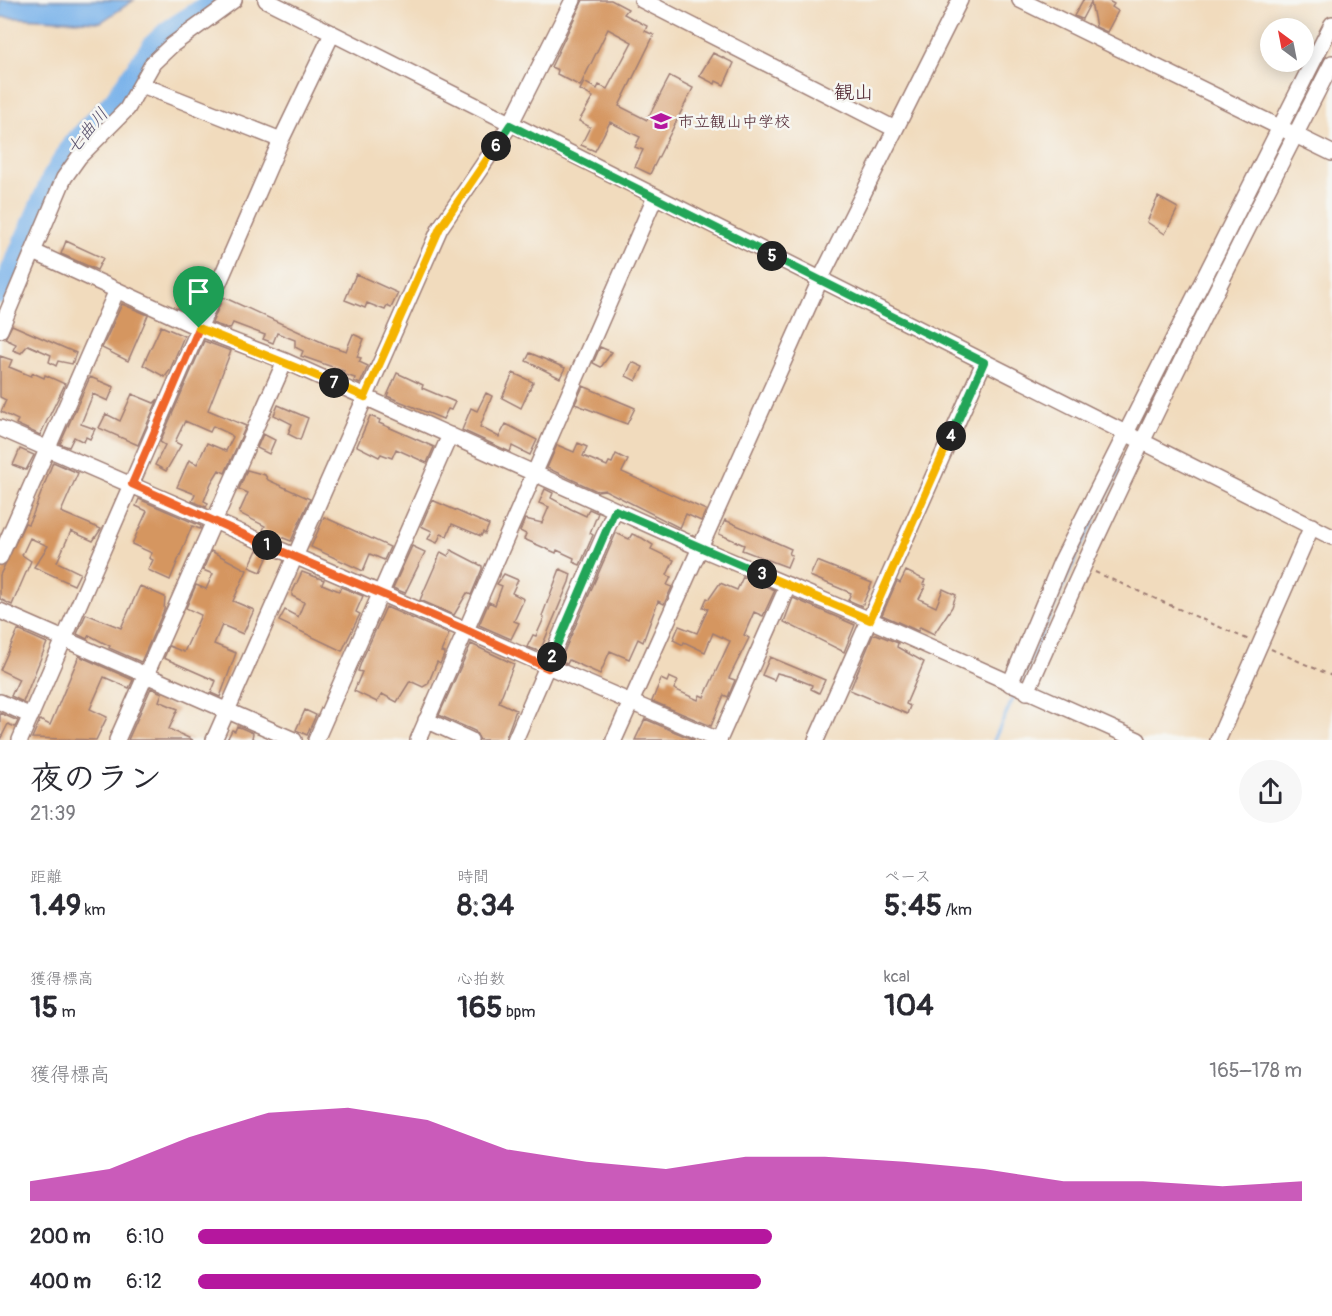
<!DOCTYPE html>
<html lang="ja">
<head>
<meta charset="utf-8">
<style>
  :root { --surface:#fff; --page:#f7f7f7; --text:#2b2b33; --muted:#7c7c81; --accent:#b5179e }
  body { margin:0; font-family:Pangolin,"Klee One",sans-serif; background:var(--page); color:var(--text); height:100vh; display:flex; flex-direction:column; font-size:22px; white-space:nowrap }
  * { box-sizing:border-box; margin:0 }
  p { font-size:20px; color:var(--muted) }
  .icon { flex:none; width:33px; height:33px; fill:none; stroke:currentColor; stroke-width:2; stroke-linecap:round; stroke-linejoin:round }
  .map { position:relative; height:740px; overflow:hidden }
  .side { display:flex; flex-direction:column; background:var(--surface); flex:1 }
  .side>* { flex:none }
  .needle { width:39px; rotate:328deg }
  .tools { position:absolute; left:1260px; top:18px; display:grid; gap:12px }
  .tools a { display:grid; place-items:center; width:54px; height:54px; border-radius:50%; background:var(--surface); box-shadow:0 3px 15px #0003; font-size:30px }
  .pin { position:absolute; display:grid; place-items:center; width:51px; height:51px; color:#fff; margin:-62px -26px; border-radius:50% 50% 50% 0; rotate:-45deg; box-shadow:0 0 6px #0007 }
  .pin .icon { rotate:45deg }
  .km { position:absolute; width:30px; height:30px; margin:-15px; border-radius:50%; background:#222; color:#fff; font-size:16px; line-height:30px; text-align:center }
  .round { display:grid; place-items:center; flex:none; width:63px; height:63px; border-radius:32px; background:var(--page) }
  .headline { display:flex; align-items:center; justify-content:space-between; height:102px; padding:0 30px }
  h1 { font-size:33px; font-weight:700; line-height:45px }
  .stats { display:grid; grid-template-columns:repeat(3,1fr); gap:9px; height:102px; padding:6px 30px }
  .stats div { display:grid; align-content:center }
  .stats b { font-size:30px; font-weight:700 }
  .stats small { font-size:16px; font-weight:400 }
  .stats p { font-size:16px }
  .chart { height:168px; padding:12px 30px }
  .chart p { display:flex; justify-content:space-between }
  .chart svg { width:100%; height:108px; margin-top:6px; fill:var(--accent); opacity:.7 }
  ul { padding:0 30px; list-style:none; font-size:20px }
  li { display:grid; grid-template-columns:96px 72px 1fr; align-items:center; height:45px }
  li i { height:15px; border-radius:8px; background:var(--accent) }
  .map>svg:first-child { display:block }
</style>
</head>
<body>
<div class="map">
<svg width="1332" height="740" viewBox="0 0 1332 740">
  <rect width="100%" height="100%" fill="#f6f6f2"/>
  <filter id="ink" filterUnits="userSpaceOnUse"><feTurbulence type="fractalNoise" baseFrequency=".0167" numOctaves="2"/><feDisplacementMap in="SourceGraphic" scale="12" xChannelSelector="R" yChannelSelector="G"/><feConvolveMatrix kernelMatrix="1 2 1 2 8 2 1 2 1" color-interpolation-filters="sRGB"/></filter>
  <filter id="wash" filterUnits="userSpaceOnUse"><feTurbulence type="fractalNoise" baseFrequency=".008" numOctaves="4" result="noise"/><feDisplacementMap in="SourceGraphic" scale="24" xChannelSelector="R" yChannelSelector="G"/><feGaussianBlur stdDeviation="1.35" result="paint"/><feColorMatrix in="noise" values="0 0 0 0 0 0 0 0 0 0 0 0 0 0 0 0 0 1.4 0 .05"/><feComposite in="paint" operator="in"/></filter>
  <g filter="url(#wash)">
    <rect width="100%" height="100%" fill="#f1dbbd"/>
    <path fill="#7ab3ea" stroke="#62698a" stroke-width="1.5" d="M0,0H134L101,22L0,17Z"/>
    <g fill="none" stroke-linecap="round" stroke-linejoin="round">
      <path stroke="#7ab3ea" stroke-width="3" d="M1021,681L1081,546L1131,448
        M994,740L1017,690"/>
      <path stroke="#7ab3ea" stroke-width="20" d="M0,294L51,179L72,144L114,100L152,45L167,31L215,0"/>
    </g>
    <g id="blocks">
      <path fill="#d59660" d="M583,0H611L628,9L624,14L647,26L645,31L654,35L619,106L647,120L670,76L693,88L650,174L635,167L643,150L635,147L640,137L610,122L595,151L581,145L590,127L579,121L593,97L580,90L584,82L597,89L599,85L607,89L632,42L608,29L580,86L557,74L558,70L551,67Z
        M1083,0H1107L1114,4L1112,7L1118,11L1107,32L1096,27L1091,2L1082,19L1074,16Z
        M713,53L734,63L724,85L716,81L715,84L699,76Z
        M1158,197L1178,208L1165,234L1147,222Z
        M66,241L103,258L97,270L61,254Z
        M356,274L398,293L391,308L387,306L385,310L367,303L365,308L345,300Z
        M189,283L205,290L201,300L197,298L193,307L189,306L186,311L178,308Z
        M223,297L328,345L346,351L353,334L364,339L357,357L361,358L359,362L368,366L360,384L354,381L355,378L343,374L344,371L301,356L303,351L295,347V340L277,333L273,343L263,339L265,335L233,323L230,329L212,323Z
        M122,304L148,315L128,361L102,348Z
        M12,325L76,353L72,364L58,361L56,366L49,362L51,355L28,345L21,353L13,350L16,344L5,339Z
        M161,326L184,336L170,370L165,377L143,365Z
        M204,341L231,351L208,410L246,426L225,473L219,470L211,483L204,501L208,503L206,507L192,501L195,494L177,487L189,460L197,464L207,443L226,451L233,437L230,434L213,426L210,432L185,421L175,442L181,445L166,471L155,465L165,445L160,442Z
        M600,347L612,352L601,367L593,363Z
        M530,353L565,368L560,378L526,361Z
        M0,356L12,360L9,367L31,376L33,373L44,378L45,375L65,384L40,435L16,424L18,420L1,412L6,400L0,397Z
        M632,362L643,367L636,381L626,376Z
        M397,373L423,385L422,388L455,402L451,410L448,409L443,419L387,396Z
        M513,373L533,382L521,408L502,398Z
        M90,377L114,387L108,401L93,394L81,424L95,429L90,439L86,437L84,442L74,437L69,447L60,444Z
        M583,386L635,408L627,424L575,404Z
        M486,393L492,396L480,427L499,437L506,424L537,440L530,455L512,446L510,452L462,430L471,408L477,411Z
        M132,394L154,403L158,399L138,445L99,428L106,414L120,421Z
        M278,405L308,418L300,440L288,434L292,424L274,415Z
        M370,416L380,420L379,423L434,447L427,463L396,449L392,458L381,454L379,457L357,446Z
        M263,434L275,440L269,454L257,448Z
        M578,443L587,447L583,456L607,466L609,462L612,463L616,454L628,460L622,472L706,510L701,521L686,514L680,528L605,490L597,491L547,468L557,445L574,452Z
        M20,449L34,455L26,470L13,465Z
        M53,462L78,473L61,512L101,529L93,541L71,531L57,562L80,573L74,585L34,567L48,546L30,538L22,555L31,561L12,605L0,599V575L25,523L28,524L33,514Z
        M247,470L265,475L268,480L310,499L291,541L263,530L265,526L239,513L248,493L239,489Z
        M545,489L553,493L551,498L571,509L586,516L589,509L598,513L590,533L593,535L580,565L573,562L574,558L557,550L556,553L524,539L526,534L520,531L525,519L542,523L549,507L539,503Z
        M139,499L201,526L200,529L192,526L170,580L148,570L153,560L149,558L152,553L132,544L147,511L136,506Z
        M432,500L489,525L485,534L483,532L481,536L452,524L447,536L441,534L437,543L428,539L432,531L421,526Z
        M324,517L390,547L384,560L370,554L363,571L311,547Z
        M725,520L791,549L789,554L792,555L787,567L742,550L744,545L719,534Z
        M616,533L629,539L632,534L642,538L653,545L651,549L674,560L667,575L671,577L667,585L672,587L664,604L658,601L643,642L638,639L629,659L610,651L600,674L569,660L567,664L560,661Z
        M412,546L425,552L405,593L393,588Z
        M257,550L268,556L261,572L249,567Z
        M451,550L482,566V569L471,595L467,593L454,615L420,600L441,552L448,556Z
        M211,551L247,570L233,601L254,610L243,634L222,625L214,644L236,653L220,697L211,693L216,681L164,658L169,646L184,652L201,615L186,608L196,585L206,589L213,574L203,570Z
        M817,561L872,583L862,606L848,600L851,593L810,576Z
        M560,569L571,574L569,582L540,651L536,650L527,647L533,635L536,636L544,618L542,616Z
        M906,571L925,580L923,584L926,585L919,599L936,607L943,589L956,595L952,607L934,634L920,627L918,631L882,615L897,581L900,583Z
        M302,572L324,580L322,584L339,591L341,587L363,596L356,612L360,614L342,651L279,621L285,610L298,617L304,602L292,596V593Z
        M504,574L518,580L512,593L524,599L514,621L519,623L511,639L479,625L489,602L495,605L502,586L497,584Z
        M743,577L775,590L763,616L754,612L744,635L749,638L729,678L735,680L728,697L724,695L711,726L652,701L661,679L667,682L669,677L678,681L674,689L698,700L700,695L704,697L730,641L713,633L705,652L684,642L683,645L673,640L679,626L697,633L708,609L703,607L707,598L709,599L720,583L737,590Z
        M140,586L165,597L164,610L141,662L109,648L110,646L89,635L87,639L77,634L86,614L121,628Z
        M793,598L855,625L844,652L784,622Z
        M386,607L449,634L441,652L445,653L440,664L437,662L428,684L423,687L410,681L397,702L382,694L377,702L354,691L362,672L358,671L362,660Z
        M18,630L47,643L23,702L11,696L19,679L0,670Z
        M876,634L898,643L897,647L924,662L906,704L910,706L907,714L850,690L873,635Z
        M471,644L514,664L499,702L516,710L505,740H480L475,731L439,715Z
        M79,656L133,680L129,688L104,677L90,709L107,717L96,740L32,738L40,720L50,725Z
        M770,657L825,680L819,693L811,689L812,685L792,677L777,673L774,680L762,675Z
        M151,688L162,693L159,701L178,709L169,729L193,740H128Z
        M305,710L316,715L307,735L296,730Z
        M0,713L18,721L15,727L8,724L0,740Z
        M645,719L694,740H635Z
        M237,726L253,733L252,738L256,740H227L232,730L235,731Z"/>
    </g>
  </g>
  <g filter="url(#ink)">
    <use href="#blocks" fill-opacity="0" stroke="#9e7d74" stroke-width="1.5"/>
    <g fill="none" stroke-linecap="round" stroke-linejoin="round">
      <g stroke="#9e7d74" stroke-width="18">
        <path id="minor" d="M266,0L1332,537
          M642,0L895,129
          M1020,0L1332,153
          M142,85L281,140
          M34,252L199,328L285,361L700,548L870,620L1138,740
          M0,330L64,178L79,157L127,109L153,63L172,45L234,0
          M0,428L718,740
          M0,557L117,290
          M0,611L294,740
          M1010,684L1061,562L1332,24
          M1027,692C1120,478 1226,270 1332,63
          M0,702L31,716
          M426,720L470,740
          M20,740L281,140L332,34
          M117,740L285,361
          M214,740L440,228L510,125L573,0
          M316,740L450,435
          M418,740L655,197
          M515,740L615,510
          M614,740L820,280L960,0
          M719,740L788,585
          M816,740L984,362
          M1218,740L1312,526"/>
      </g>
      <path stroke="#9e7d74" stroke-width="2" stroke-dasharray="4.5 4.5" stroke-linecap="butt" d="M1095,572L1249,640
        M1271,649L1332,676"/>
      <use href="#minor" stroke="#fff" stroke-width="15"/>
    </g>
  </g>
  <g fill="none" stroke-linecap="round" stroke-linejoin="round" filter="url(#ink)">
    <g stroke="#fff" stroke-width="12">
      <path id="split-1" d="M199,328L132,484L267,545"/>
    </g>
    <g stroke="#fff" stroke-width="12">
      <path id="split-2" d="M267,545L466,630L548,668L552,657"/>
    </g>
    <g stroke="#fff" stroke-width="12">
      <path id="split-3" d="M552,657L615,510L762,574"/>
    </g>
    <g stroke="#fff" stroke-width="12">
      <path id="split-4" d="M762,574L870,620L951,436"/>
    </g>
    <g stroke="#fff" stroke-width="12">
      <path id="split-5" d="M772,256L984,362L951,436"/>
    </g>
    <g stroke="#fff" stroke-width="12">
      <path id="split-6" d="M496,146L510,125L772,256"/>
    </g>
    <g stroke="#fff" stroke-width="12">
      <path id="split-7" d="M334,383L365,397L440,228L496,146"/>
    </g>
    <g stroke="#fff" stroke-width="12">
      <path id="split-8" d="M199,328L334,383"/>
    </g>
    <use href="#split-1" stroke="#f0652b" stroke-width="8"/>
    <use href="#split-2" stroke="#f0652b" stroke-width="8"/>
    <use href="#split-3" stroke="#22a559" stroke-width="8"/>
    <use href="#split-4" stroke="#f5b400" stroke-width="8"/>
    <use href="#split-5" stroke="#22a559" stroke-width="8"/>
    <use href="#split-6" stroke="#22a559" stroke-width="8"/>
    <use href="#split-7" stroke="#f5b400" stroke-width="8"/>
    <use href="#split-8" stroke="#f5b400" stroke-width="8"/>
  </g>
  <defs>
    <g id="school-bare" transform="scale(1.62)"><path d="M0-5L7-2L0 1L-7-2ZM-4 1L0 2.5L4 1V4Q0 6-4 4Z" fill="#b5179e" stroke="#f6f6f2" stroke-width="2.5" paint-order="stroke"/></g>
  </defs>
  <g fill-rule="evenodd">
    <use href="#school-bare" x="661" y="121"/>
  </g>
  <g text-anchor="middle" stroke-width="5" stroke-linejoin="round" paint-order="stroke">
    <g font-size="16" fill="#4a1f2b" stroke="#f6f6f2" text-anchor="start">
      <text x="678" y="127">市立観山中学校</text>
    </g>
    <g font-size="18" font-style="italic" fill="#5b536e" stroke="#f6f6f2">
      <text transform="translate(87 131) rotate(-50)" y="6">七曲川</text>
    </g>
    <g font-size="20" fill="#4a1f2b" stroke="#f6f6f2">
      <text x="854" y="99">観山</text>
    </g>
  </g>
</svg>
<div class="tools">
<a><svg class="needle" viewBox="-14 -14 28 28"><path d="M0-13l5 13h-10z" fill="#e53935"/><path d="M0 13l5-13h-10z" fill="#7c7c81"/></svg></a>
</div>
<div class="pin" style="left:199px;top:328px;background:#1e9e55"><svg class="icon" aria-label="arrive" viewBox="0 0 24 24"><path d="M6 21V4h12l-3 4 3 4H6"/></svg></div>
<b class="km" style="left:267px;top:545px">1</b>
<b class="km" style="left:552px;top:657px">2</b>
<b class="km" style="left:762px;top:574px">3</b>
<b class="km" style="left:951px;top:436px">4</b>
<b class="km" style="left:772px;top:256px">5</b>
<b class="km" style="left:496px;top:146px">6</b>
<b class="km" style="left:334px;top:383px">7</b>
</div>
<section class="side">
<div class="headline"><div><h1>夜のラン</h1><p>21:39</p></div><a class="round"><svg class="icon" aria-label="share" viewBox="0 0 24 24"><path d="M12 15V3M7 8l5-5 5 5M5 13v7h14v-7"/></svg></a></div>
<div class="stats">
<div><p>距離</p><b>1.49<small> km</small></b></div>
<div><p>時間</p><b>8:34</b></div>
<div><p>ペース</p><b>5:45<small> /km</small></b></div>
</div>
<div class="stats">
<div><p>獲得標高</p><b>15<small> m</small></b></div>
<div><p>心拍数</p><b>165<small> bpm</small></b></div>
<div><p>kcal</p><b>104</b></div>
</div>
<div class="chart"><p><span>獲得標高</span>165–178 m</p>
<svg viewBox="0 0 160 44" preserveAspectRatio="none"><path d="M0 44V36L10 31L20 18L30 8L40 6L50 11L60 23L70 28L80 31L90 26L100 26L110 28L120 31L130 36L140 36L150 38L160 36V44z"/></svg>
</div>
<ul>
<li><b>200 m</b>6:10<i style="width:52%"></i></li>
<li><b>400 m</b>6:12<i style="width:51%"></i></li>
</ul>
</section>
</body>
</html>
